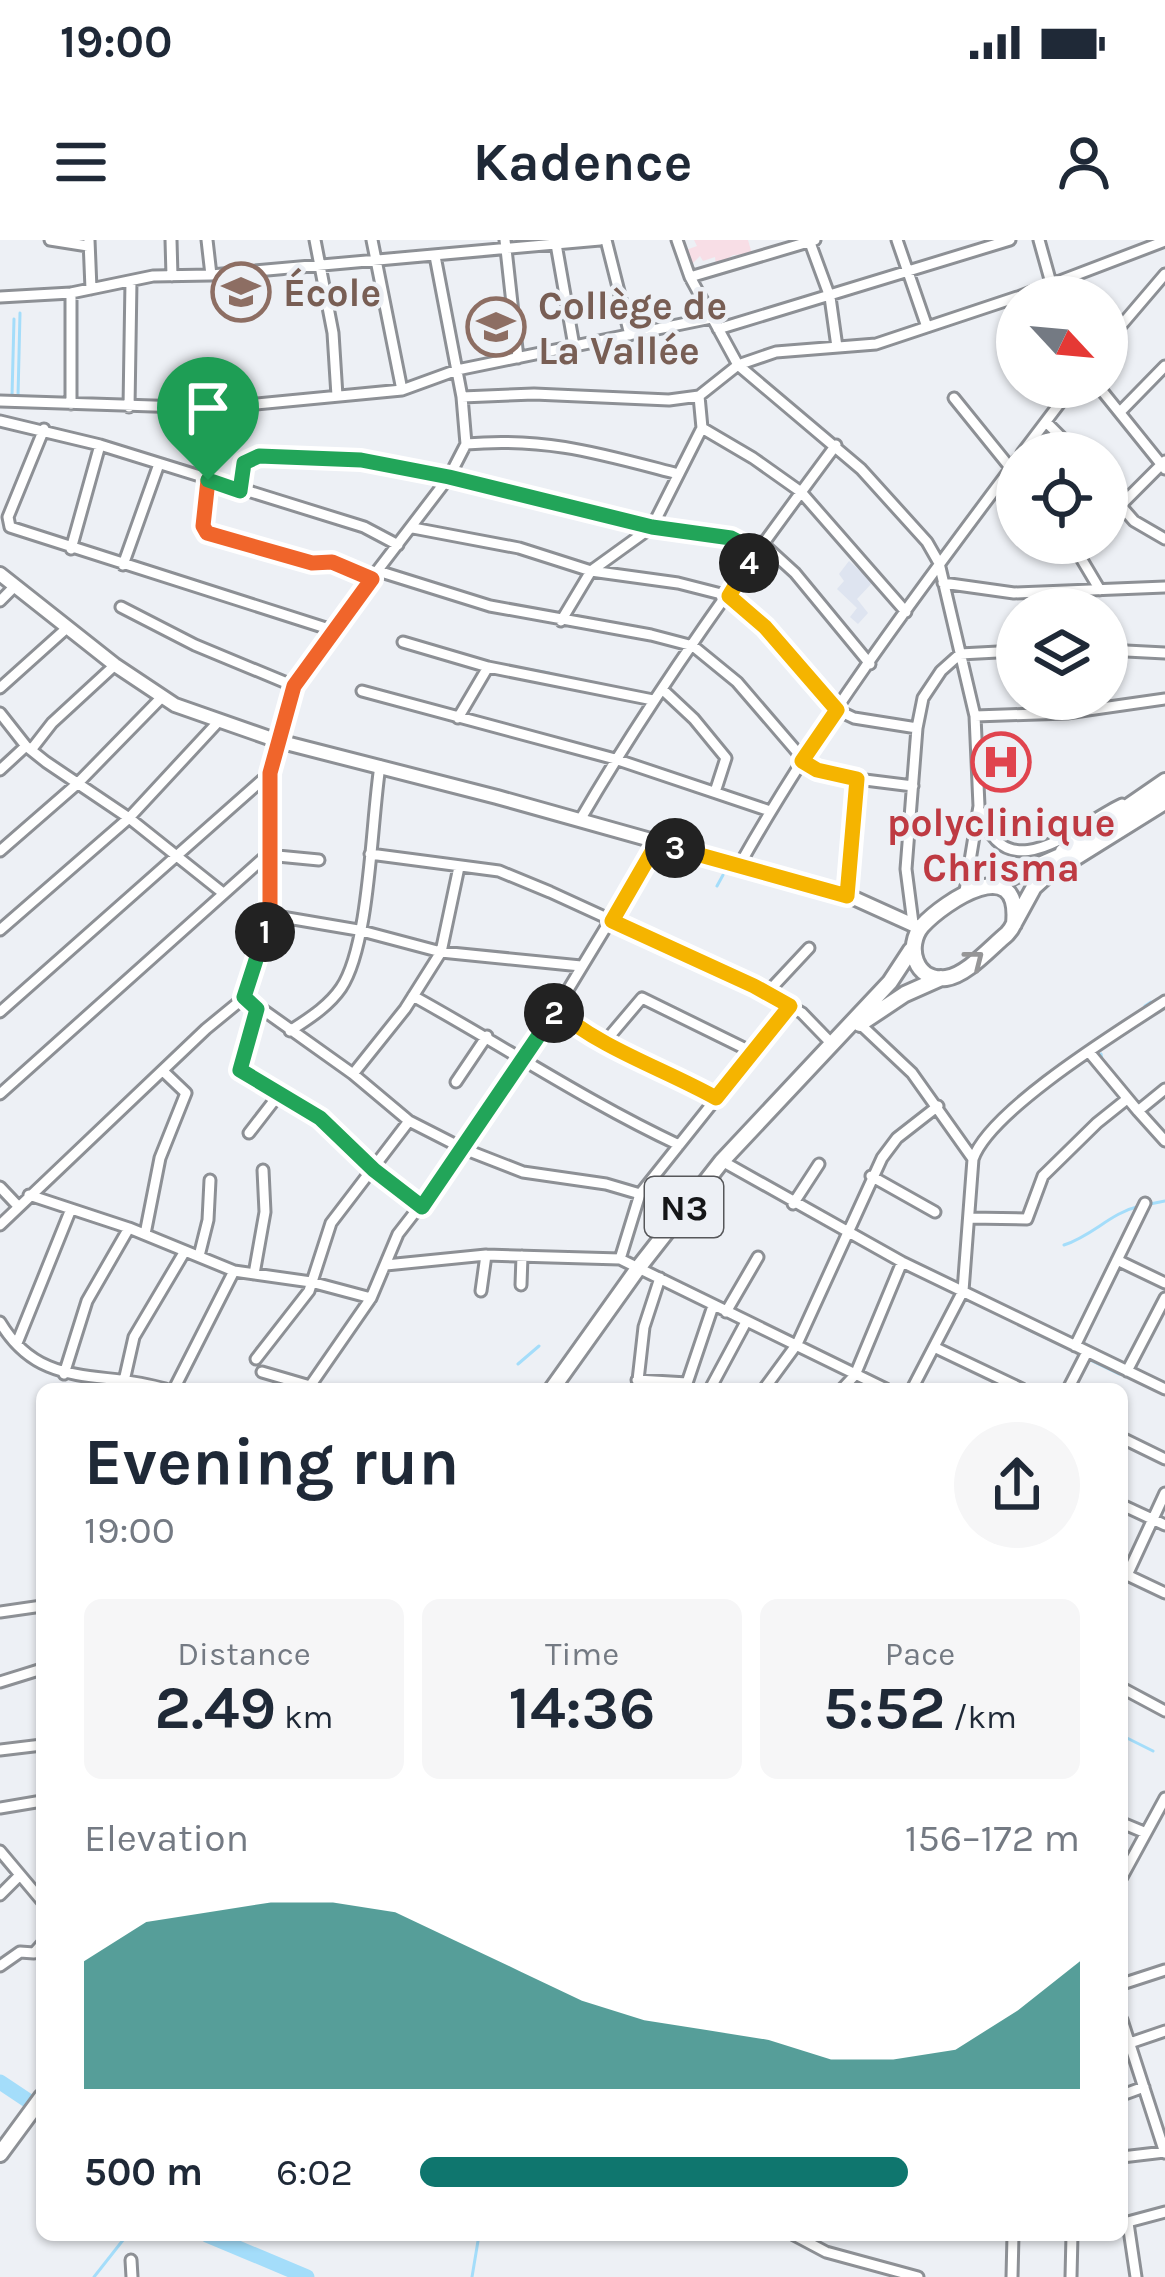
<!DOCTYPE html>
<html lang="en">
<head>
<meta charset="utf-8">
<style>
  :root { --surface:#fff; --page:#f6f6f7; --text:#1f2937; --muted:#747a83; --accent:#0f766e }
  body { margin:0; font-family:Karla,sans-serif; background:var(--page); color:var(--text); height:100vh; display:flex; flex-direction:column; font-size:45px; white-space:nowrap }
  * { box-sizing:border-box; margin:0 }
  p { font-size:39px; color:var(--muted) }
  .icon { flex:none; width:66px; height:66px; fill:none; stroke:currentColor; stroke-width:2; stroke-linecap:round; stroke-linejoin:round }
  .map { position:relative; flex:1; overflow:hidden }
  .panel { position:absolute; left:36px; top:1143px; width:1092px; height:858px; display:flex; flex-direction:column; background:var(--surface); border-radius:18px; box-shadow:0 3px 9px #0004 }
  .panel>* { flex:none }
  .needle { width:78px; rotate:116deg }
  .buttons { position:absolute; left:996px; top:36px; display:grid; gap:24px }
  .buttons a { display:grid; place-items:center; width:132px; height:132px; border-radius:50%; background:var(--surface); box-shadow:0 3px 9px #0004; font-size:60px }
  .pin { position:absolute; display:grid; place-items:center; width:102px; height:102px; color:#fff; margin:-123px -51px; border-radius:50% 50% 50% 0; rotate:-45deg; box-shadow:0 0 12px #0007 }
  .pin .icon { rotate:45deg }
  .km { position:absolute; width:60px; height:60px; margin:-30px; border-radius:50%; background:#222; color:#fff; font-size:33px; line-height:60px; text-align:center }
  .round { display:grid; place-items:center; flex:none; width:126px; height:126px; border-radius:63px; background:var(--page) }
  .summary { display:flex; align-items:center; justify-content:space-between; height:204px; padding:0 48px }
  h1 { font-size:66px; font-weight:700; line-height:90px }
  .stats { display:grid; grid-template-columns:repeat(3,1fr); gap:18px; height:204px; padding:12px 48px }
  .stats div { display:grid; align-content:center; border-radius:18px; background:var(--page); text-align:center }
  .stats b { font-size:60px; font-weight:700 }
  .stats small { font-size:33px; font-weight:400 }
  .stats p { font-size:33px }
  .chart { height:336px; padding:24px 48px }
  .chart p { display:flex; justify-content:space-between }
  .chart svg { width:100%; height:216px; margin-top:12px; fill:var(--accent); opacity:.7 }
  ul { padding:0 48px; list-style:none; font-size:39px }
  li { display:grid; grid-template-columns:192px 144px 1fr; align-items:center; height:90px }
  li i { height:30px; border-radius:15px; background:var(--accent) }
  .status { display:flex; justify-content:space-between; align-items:center; height:84px; padding:0 60px; background:var(--surface); direction:ltr }
  .status svg { height:33px; fill:currentColor }
  header { display:flex; justify-content:space-between; align-items:center; height:156px; padding:0 48px; background:var(--surface); font-size:54px; font-weight:700 }
  .map>svg:first-child { display:block }
</style>
</head>
<body>
<div class="status"><b>19:00</b><svg viewBox="0 0 49 12"><path d="M0 12V9h3v3zM5 12V6h3v6zM10 12V3h3v9zM15 12V0h3v12zM26 1h20v11H26zM47 4h2v5h-2z"/></svg></div>
<header><svg class="icon" aria-label="menu" viewBox="0 0 24 24"><path d="M4 6h16M4 12h16M4 18h16"/></svg>Kadence<svg class="icon" aria-label="person" viewBox="0 0 24 24"><circle cx="12" cy="8" r="4"/><path d="M4 21q1-7 8-7t8 7"/></svg></header>
<div class="map">
<svg width="1165" height="2037" viewBox="0 0 1165 2037">
  <rect width="100%" height="100%" fill="#edf0f5"/>
  <path fill="#dee4f0" d="M849,321L873,342L857,359L868,373L858,384L850,377L857,368L837,349L844,341L839,334Z"/>
  <path fill="#f8dee6" d="M694,0H748L752,14L733,15L716,26L715,17L703,21L700,16L691,25L686,10L697,6Z"/>
  <g fill="none" stroke-linecap="round" stroke-linejoin="round">
    <path stroke="#a4ddfa" stroke-width="3" d="M20,73L18,156L41,158
      M12,156L14,79
      M526,429L549,433
      M717,646L723,635
      M1145,766L1151,762
      M1101,814L1102,820
      M1148,874L1165,893
      M1150,964L1165,961
      M1064,1005C1094,995 1110,973 1140,966
      M1027,1089L1080,1114
      M1053,1089L1063,1094
      M1083,1103L1091,1107
      M1088,1119L1119,1134
      M518,1124L539,1106
      M1125,1497L1153,1511
      M94,2037L127,1995
      M472,2037L479,1995"/>
    <path stroke="#a4ddfa" stroke-width="15" d="M0,1842L42,1870
      M207,1995L307,2037"/>
    <g stroke="#8d9095" stroke-width="15">
      <path id="minor" d="M50,0L88,6
        M89,0L91,49
        M171,0L172,36
        M207,0L211,35
        M315,0L333,93L337,156
        M372,0L402,150
        M505,0L518,118
        M606,0L630,95
        M677,0L690,37L738,125L861,229L927,302L939,323L975,476L979,566L965,651
        M809,0L830,57L837,107
        M897,0L927,87
        M1039,0L1051,43
        M556,4L574,106
        M435,16L462,157L466,204L449,237L332,390L294,446L270,533V675L245,757L353,834L409,881L464,909L523,932L606,944L640,954
        M690,37L815,0
        M0,57L71,53L153,36L211,35L600,0
        M1018,57L1165,1
        M718,89L1010,0
        M1107,102L1165,34
        M1099,147L1165,229
        M462,157L534,154L669,160L699,156L738,125L776,112L876,104L1017,57
        M954,158L1017,236
        M0,161L214,168L402,150L457,130L711,78
        M71,164V53
        M129,167L131,41
        M1121,171L1165,126
        M0,181L100,205L364,287L398,305
        M1046,182L1077,213
        M702,188L753,218L801,252L906,372
        M44,189L8,277L10,287L332,390
        M466,204C547,197 601,214 678,234
        M1022,213L1072,147
        M209,240L203,286L207,293L312,323L332,322L372,339
        M1107,250L1134,281L1165,299
        M240,251L244,223L249,218C272,213 299,216 323,218C434,226 540,264 649,286C687,294 721,293 756,311
        M1107,279L1165,221
        M413,288L519,308L591,331L678,343L729,356L765,387L837,470L854,478L917,488
        M761,302L795,333L870,424
        M1072,303L1100,350
        M71,309L100,205
        M123,325L159,224
        M378,331L490,366L651,395L693,406L737,442L810,527L857,539L913,546
        M943,343L1014,353L1165,347
        M0,361L15,346
        M121,367L195,405L294,446
        M561,381L591,331L652,287L702,188L699,156
        M403,402L488,427L653,460
        M1107,410L1165,413
        M0,448L68,387
        M662,449L694,479L726,518L715,552
        M362,451L615,519L770,571
        M0,473L26,506L46,522L129,578L223,653
        M975,476L1067,473L1165,459
        M458,478L488,427
        M31,510L52,483L115,425
        M0,530L26,506
        M980,571C1007,654 1077,585 1122,564
        M580,580C656,449 746,326 836,205
        M0,611L77,544L161,458
        M370,614L499,631L550,652L753,745L802,773L833,805
        M739,626C819,483 919,351 1017,220
        M847,655L857,539
        M270,675L358,690L441,712L581,726
        M913,683L906,629L917,488L923,458L941,431L960,414L1017,411
        M0,690L129,578L219,481
        M767,753L809,708
        M413,756C502,805 587,862 679,905
        M257,769L240,830L310,871L374,930L422,967
        M556,770C604,810 662,827 716,858
        M0,772L270,533
        M860,784L912,833L973,919L963,1051L912,1149
        M290,791C308,779 328,767 341,748C370,705 371,583 380,526
        M603,804L642,758L752,812
        M1089,812L1138,871
        M353,834L405,769L441,712L459,627
        M456,842L487,796
        M1165,849L1138,871L1165,901
        M0,854L267,615L319,620
        M249,893L280,853
        M973,919C990,870 1119,791 1165,761
        M722,921L902,1022L1165,1149
        M871,936L935,972
        M0,947L17,965
        M29,955L129,988L234,1031L311,1042L371,1058
        M793,964L819,924
        M969,978L1027,979L1043,936L1097,883L1127,859
        M0,985L206,789L245,757
        M145,994L160,918L186,853L164,832
        M199,1016L208,980L210,940
        M620,1019L640,954L790,766
        M1117,1020L1165,1043
        M386,1025L486,1015L620,1019L886,1149
        M254,1034L265,972L263,930
        M521,1045L522,1016
        M481,1051L486,1015
        M726,1072L758,1017
        M0,1082C41,1151 100,1129 165,1149
        M17,1103L71,969
        M1075,1106L1145,963
        M936,1108L1022,1149
        M256,1119L309,1051L331,983L409,881
        M1127,1131L1165,1058
        M262,1132L310,1146
        M64,1134L87,1061L129,988
        M637,1140L687,1143L713,1066
        M124,1141L134,1097L185,1011
        M174,1149L234,1031
        M308,1149L371,1058L398,994L464,909L526,819L657,603
        M637,1149L644,1087L660,1038
        M710,1149L746,1082
        M764,1149L797,1104L882,918L897,898L938,866
        M842,1149L855,1135L902,1022
        M1068,1149L1087,1112
        M1122,1198L1165,1219
        M1122,1265L1165,1285
        M1127,1335L1165,1253
        M1122,1336L1127,1335L1165,1353
        M0,1372L42,1366
        M0,1442L42,1429
        M1122,1448L1165,1471
        M0,1510L42,1505
        M0,1568L42,1561
        M1122,1583L1146,1593
        M0,1611L42,1661
        M1122,1637L1165,1558
        M0,1655L20,1635
        M0,1726L20,1712L34,1713L42,1704
        M1122,1744L1165,1730
        M1122,1780L1165,1913
        M1130,1803L1165,1791
        M1122,1855L1144,1847
        M1122,1917L1165,1912
        M1124,1983L1165,1972
        M1128,1983L1136,2037
        M794,1995L826,2012L918,2037
        M131,2020L132,2037
        M1012,2037L1013,1995
        M1071,2037L1072,1995"/>
    </g>
    <g stroke="#8d9095" stroke-width="18">
      <path id="major" d="M0,334L115,425L175,465L278,501L497,557L847,655L920,688
        M1062,611L1165,540
        M1059,629L1165,563"/>
    </g>
    <g stroke="#8d9095" stroke-width="20">
      <path id="highway" d="M992,646L1076,609L1165,551
        M1014,684C1021,611 945,661 922,686C905,706 915,742 946,738C967,735 991,707 1007,694L1011,689L1034,647L1076,609
        M860,784L905,754L941,738
        M552,1149L639,1027L722,921L890,742L911,710
        M0,1914L42,1857"/>
    </g>
    <use href="#minor" stroke="#fff" stroke-width="9"/>
    <use href="#major" stroke="#fff" stroke-width="12"/>
    <use href="#highway" stroke="#fff" stroke-width="14"/>
  </g>
  <defs><path id="oneway-chevron" d="M-2-3.5L2.5 0L-2 3.5" fill="none" stroke-width="1.6" stroke-linecap="round" stroke-linejoin="round" transform="scale(3)"/></defs>
  <use stroke="#969697" href="#oneway-chevron" transform="translate(975 719) rotate(-38)"/>
  <g fill="none" stroke-linecap="round" stroke-linejoin="round">
    <g stroke="#fff" stroke-width="24">
      <path id="split-1" d="M208,240L203,286L207,293L312,323L332,322L372,339L294,446L270,533V675L265,692"/>
    </g>
    <g stroke="#fff" stroke-width="24">
      <path id="split-2" d="M265,692L244,757L257,769L240,830L320,878L374,930L422,967L554,773"/>
    </g>
    <g stroke="#fff" stroke-width="24">
      <path id="split-3" d="M554,773L556,770C604,810 662,828 716,858L790,766L754,746L612,681L657,603L675,608"/>
    </g>
    <g stroke="#fff" stroke-width="24">
      <path id="split-4" d="M675,608L847,656L857,539L817,530L802,521L837,470L765,387L729,356L749,323"/>
    </g>
    <g stroke="#fff" stroke-width="24">
      <path id="split-5" d="M208,240L240,251L244,223L259,216L361,220L449,237L652,287L731,298L756,311L749,323"/>
    </g>
    <use href="#split-1" stroke="#f0652b" stroke-width="15"/>
    <use href="#split-2" stroke="#22a559" stroke-width="15"/>
    <use href="#split-3" stroke="#f5b400" stroke-width="15"/>
    <use href="#split-4" stroke="#f5b400" stroke-width="15"/>
    <use href="#split-5" stroke="#22a559" stroke-width="15"/>
  </g>
  <defs>
    <g id="school-ring" transform="scale(3)"><circle r="9.5" fill="#edf0f5" stroke="#8d6e63" stroke-width="1.5"/><path d="M0-5L7-2L0 1L-7-2ZM-4 1L0 2.5L4 1V4Q0 6-4 4Z" fill="#8d6e63"/></g>
    <g id="hospital-ring" transform="scale(3)"><circle r="9.5" fill="#edf0f5" stroke="#e0444e" stroke-width="1.5"/><path d="M-5-5h3v3.5h4V-5h3V5h-3V1.5h-4V5h-3Z" fill="#e0444e"/></g>
  </defs>
  <g fill-rule="evenodd">
    <use href="#school-ring" x="241" y="52"/>
    <use href="#school-ring" x="496" y="87"/>
    <use href="#hospital-ring" x="1001" y="522"/>
  </g>
  <g text-anchor="middle" stroke-width="9" stroke-linejoin="round" paint-order="stroke">
    <rect fill="#edf0f5" stroke="#56575a" stroke-width="3" x="645" y="937" width="78" height="60" rx="9"/>
    <g font-size="36" font-weight="bold" fill="#151618">
      <text x="684" y="980">N3</text>
    </g>
    <g font-size="39" font-weight="bold" fill="#785e54" stroke="#edf0f5" text-anchor="start">
      <text x="283" y="66">École</text>
      <text x="538" y="79">Collège de<tspan x="538" dy="45">La Vallée</tspan></text>
    </g>
    <g font-size="39" font-weight="bold" fill="#be3a42" stroke="#edf0f5">
      <text x="1001" y="596">polyclinique<tspan x="1001" dy="45">Chrisma</tspan></text>
    </g>
  </g>
</svg>
<div class="buttons">
<a><svg class="needle" viewBox="-14 -14 28 28"><path d="M0-13l5 13h-10z" fill="#e53935"/><path d="M0 13l5-13h-10z" fill="#747a83"/></svg></a>
<a><svg class="icon" aria-label="locate" viewBox="0 0 24 24"><circle cx="12" cy="12" r="6"/><path d="M12 2v4M12 18v4M2 12h4M18 12h4"/></svg></a>
<a><svg class="icon" aria-label="layers" viewBox="0 0 24 24"><path d="M12 4l9 5-9 5-9-5zM3 14l9 5 9-5"/></svg></a>
</div>
<div class="pin" style="left:208px;top:240px;background:#1e9e55"><svg class="icon" aria-label="arrive" viewBox="0 0 24 24"><path d="M6 21V4h12l-3 4 3 4H6"/></svg></div>
<b class="km" style="left:265px;top:692px">1</b>
<b class="km" style="left:554px;top:773px">2</b>
<b class="km" style="left:675px;top:608px">3</b>
<b class="km" style="left:749px;top:323px">4</b>
<section class="panel">
<div class="summary"><div><h1>Evening run</h1><p>19:00</p></div><a class="round"><svg class="icon" aria-label="share" viewBox="0 0 24 24"><path d="M12 15V3M7 8l5-5 5 5M5 13v7h14v-7"/></svg></a></div>
<div class="stats">
<div><p>Distance</p><b>2.49<small> km</small></b></div>
<div><p>Time</p><b>14:36</b></div>
<div><p>Pace</p><b>5:52<small> /km</small></b></div>
</div>
<div class="chart"><p><span>Elevation</span>156–172 m</p>
<svg viewBox="0 0 160 44" preserveAspectRatio="none"><path d="M0 44V18L10 10L20 8L30 6L40 6L50 8L60 14L70 20L80 26L90 30L100 32L110 34L120 38L130 38L140 36L150 28L160 18V44z"/></svg>
</div>
<ul>
<li><b>500 m</b>6:02<i style="width:74%"></i></li>
</ul>
</section>
</div>
</body>
</html>
